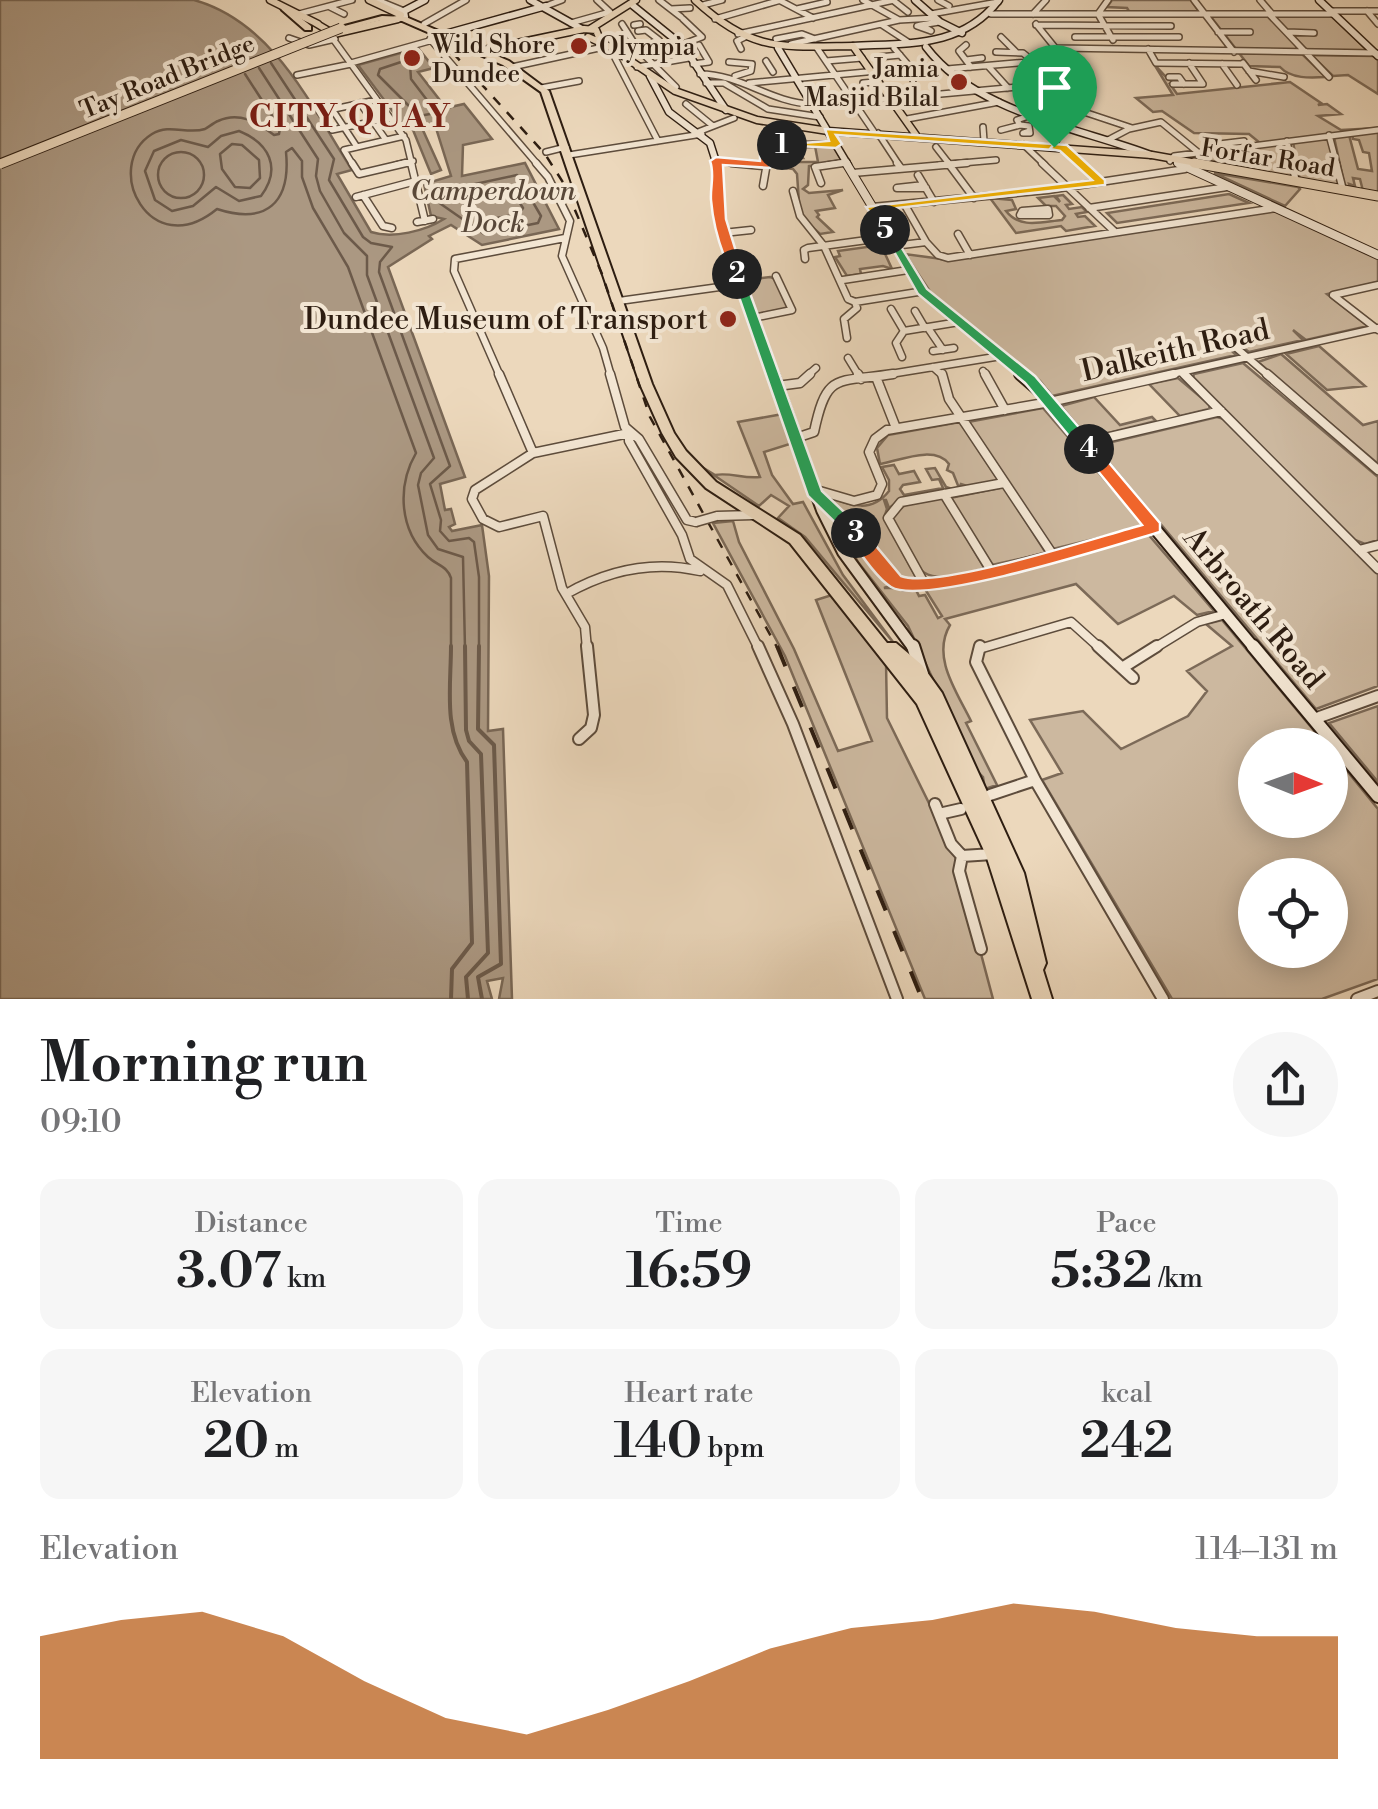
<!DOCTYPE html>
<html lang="en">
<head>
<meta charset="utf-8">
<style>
  :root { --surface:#fff; --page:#f6f6f6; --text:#202124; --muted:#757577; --accent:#b45309 }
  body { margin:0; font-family:"Libre Bodoni",serif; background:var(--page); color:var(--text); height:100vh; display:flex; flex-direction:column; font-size:38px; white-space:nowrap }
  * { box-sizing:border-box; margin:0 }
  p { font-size:32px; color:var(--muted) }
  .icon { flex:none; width:55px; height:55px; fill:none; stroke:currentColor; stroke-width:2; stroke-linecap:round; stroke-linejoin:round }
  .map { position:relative; height:999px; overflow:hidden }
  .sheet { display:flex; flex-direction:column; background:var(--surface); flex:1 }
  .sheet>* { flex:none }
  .needle { width:65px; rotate:91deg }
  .fabs { position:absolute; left:1238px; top:728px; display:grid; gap:20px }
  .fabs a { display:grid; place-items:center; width:110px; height:110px; border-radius:50%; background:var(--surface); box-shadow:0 5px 25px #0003; font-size:50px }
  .pin { position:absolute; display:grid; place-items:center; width:85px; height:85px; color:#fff; margin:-102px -42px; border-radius:50% 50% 50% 0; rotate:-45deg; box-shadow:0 0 10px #0007 }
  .pin .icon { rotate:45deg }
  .km { position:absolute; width:50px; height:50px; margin:-25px; border-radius:50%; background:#222; color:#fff; font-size:28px; line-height:50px; text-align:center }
  .round { display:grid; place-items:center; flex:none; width:105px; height:105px; border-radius:52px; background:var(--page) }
  .head { display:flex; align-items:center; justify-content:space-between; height:170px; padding:0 40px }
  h1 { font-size:55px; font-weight:600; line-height:75px }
  .figures { display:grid; grid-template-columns:repeat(3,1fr); gap:15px; height:170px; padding:10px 40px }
  .figures div { display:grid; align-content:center; border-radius:20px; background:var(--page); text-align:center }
  .figures b { font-size:50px; font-weight:600 }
  .figures small { font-size:28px; font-weight:400 }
  .figures p { font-size:28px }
  .chart { height:280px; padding:20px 40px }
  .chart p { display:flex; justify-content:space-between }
  .chart svg { width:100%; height:180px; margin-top:10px; fill:var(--accent); opacity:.7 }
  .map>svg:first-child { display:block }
</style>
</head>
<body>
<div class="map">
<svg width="1378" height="999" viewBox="0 0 1378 999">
  <rect width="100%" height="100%" fill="#ecd8bc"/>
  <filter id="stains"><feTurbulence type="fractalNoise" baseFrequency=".002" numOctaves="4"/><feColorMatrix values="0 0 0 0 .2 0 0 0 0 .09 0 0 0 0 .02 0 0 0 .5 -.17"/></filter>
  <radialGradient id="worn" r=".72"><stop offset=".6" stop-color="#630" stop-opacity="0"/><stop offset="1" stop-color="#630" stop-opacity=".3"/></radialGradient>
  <path fill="#ccb89f" stroke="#7c6a58" stroke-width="2.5" fill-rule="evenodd" d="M1112,0H1191L1200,13H1130L1127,8L1107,7Z
    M1214,15L1268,16L1301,50L1236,49L1211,17Z
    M1331,15L1368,51L1307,50L1274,16Z
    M1239,53L1302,54L1326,77C1310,78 1291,79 1280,67L1249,66Z
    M1311,55L1374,56L1378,60V94L1348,75L1333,76Z
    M1154,64L1166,77H1176L1181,83L1170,84L1177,94L1290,82L1321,103L1318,105L1327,104L1341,114L1318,116L1341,130L1378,128L1260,143L1249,134L1194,133L1162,111L1153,112L1136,98L1173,95Z
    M1378,131V194L1363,191L1360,179L1353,178L1355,186L1349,184L1350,188H1345L1334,137L1349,135L1358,169L1372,171L1369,153L1363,152L1359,140L1353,139L1352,134Z
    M1329,138L1340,186L1300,180L1293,142Z
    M1287,143L1293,179L1259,174L1257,160V173L1244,169L1243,165L1188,158L1211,153L1234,158V150Z
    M768,146H808L798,150L803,158H797L798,162H818L815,146H834L842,161L809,166L808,185L803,189L809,193L843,190L828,195L835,208L816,211L819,215L817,217L833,232L820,234L800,216L797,174L793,169L770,166Z
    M1214,173L1298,187L1300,189L1285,206Z
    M1229,194L1249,203L1117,223L1107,213Z
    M1063,195L1072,204L1066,205L1069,209L1082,207L1087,212L1076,214L1078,217L1085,216L1095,226L1066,231L1061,226L1016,233L990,198L1012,200L1016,209L1006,211C1020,229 1041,222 1062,220L1065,216L1056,206H1046L1038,198L1054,196L1060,202L1056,196Z
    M1277,210L1378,258V282L1327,294L1368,326L1306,340L1293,330L1303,340L1249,352L1230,338L1222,341L1236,355L1052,396L1040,381L931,293L905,254L949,260Z
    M881,245L892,269L883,266L860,269L861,274L847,276L835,257L840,256L838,251Z
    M770,277L776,279L790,308L756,314L744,280Z
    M1319,346L1365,386L1327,390L1286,354Z
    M1281,354L1363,425L1378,421V464L1258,362Z
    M1243,363L1378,477V540L1365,544L1355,540L1193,378L1194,374Z
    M1178,378L1210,405L1209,409L1180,416L1149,384Z
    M1094,397L1120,425L1152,417L1156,421L1088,438L1061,406Z
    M1043,408L1142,523L1140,528L1053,549L968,422Z
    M783,414L793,443L764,452L772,475L793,504L803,502L843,575L893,642L805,537L778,518L789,506L771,495L759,506L702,467L715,475C730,472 743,479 760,477L738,422Z
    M1217,417L1224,419L1378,574V686L1316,709L1095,446Z
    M960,422L999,481L970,487L961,484L959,488L953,473L947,470L949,464C935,445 901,460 880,464L877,448L888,435Z
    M894,465L899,474L914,471L920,482L903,485L900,489L904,495L943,488L939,479L932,480L926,469L935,468L946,487L952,489L899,501L889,508L886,500H884L887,509L884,518L917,579L903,583L841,515L844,514L826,499L829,497C852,506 872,513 889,491V480L882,467Z
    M1004,487L1046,553L992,565L950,498Z
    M942,498L944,499L985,569C920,587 917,577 892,516L905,505Z
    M829,509L895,584L884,588H915L919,596L925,595L938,618L942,616L923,586H951L1147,533L1214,611L1197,615L1174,596L1118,624L1076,584L945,619L950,625C931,657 957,692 971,721L966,723L997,785L985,789L983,777L975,769L908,626L858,562Z
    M733,521L739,542L794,649L838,751L872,741L816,600L832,595L886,662L887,718L955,856L993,999H925L785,656L713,523Z
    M1222,620L1326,745H1255V820H1330V750L1378,809V979L1322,999H1172L1042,780L1062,773L1030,720L1083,711L1121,749L1188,716L1207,691L1187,671L1232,646L1206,624ZM1255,875H1330V950H1255Z
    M1378,706V782L1329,723Z"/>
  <path fill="#ab9882" stroke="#796755" stroke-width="2.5" d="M0,0H194C273,22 310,104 352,170L337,174L371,232C393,239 425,231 444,219L431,216L424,184L451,176L435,125L422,128L441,170L431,174L413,130L405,128L358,65L418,48L434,68L418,72L446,108L464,104L492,139L463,145L462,176L525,163L559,229L482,245L451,225L429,236L432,239L388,267L465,477L440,484L445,510L451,509L455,524L449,527L452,531L482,525L489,576L488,731L503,729L512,999H499L503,978L487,981L492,999H0Z"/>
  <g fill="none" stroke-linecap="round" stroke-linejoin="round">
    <path stroke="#6c5a4a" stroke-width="2.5" d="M404,61L410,64L411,79L433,108L430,114L419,116L378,75L380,69Z
      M271,63L334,159L329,180L363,237L371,243L392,247L380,262L379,272L450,466L430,484L441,520L440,531L449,541L469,538L474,542L479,577V649
      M259,68L318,159L316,176L320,191L344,233L367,256V275L434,458L421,473L418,485L428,535L438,549L463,557L465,649
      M245,74L280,128L279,134L274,135C257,122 239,111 218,121C215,122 207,128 205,129C187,135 170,123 152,134C101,166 150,264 217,209C266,225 291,203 286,152L292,148L302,161V177L313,208L348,267L416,453C397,486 399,530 428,557C438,566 447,566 451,578V649
      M239,131C269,143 282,168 261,196L239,201L216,187L193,206L172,211L155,200L145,171L154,151L181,140L208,147L221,136Z
      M232,144L242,145L259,160L260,178L250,188L235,187L222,169L220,154Z
      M158 175a23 23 0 1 1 46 0a23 23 0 1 1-46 0Z
      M517,175L541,216L538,223L484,234L438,202V193L447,190Z
      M511,189L523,208L519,214L486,220L464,205L467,199Z"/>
    <path stroke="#6c5a4a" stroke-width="4" d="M451,646C451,686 443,730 467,762L472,943L452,969L451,999
      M465,646L466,730L469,741L481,754L488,953L466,977L468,999
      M479,646L478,729L494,745L501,964L478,977L482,999"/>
    <path stroke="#c6b39a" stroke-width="5" stroke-dasharray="5 2.5" stroke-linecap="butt" d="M637,42L644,41"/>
    <g stroke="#5d4c3c" stroke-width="8">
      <path id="street-far3" d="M377,0L404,11
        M659,0L681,17
        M779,0L813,18
        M863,0L899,20
        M938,0L949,6
        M1108,0L1098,14L1113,40
        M1194,0L1234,52
        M1260,0L1272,14
        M894,1L908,12
        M703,5L722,0
        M546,6L562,0
        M330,7L344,14
        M671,9L690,8
        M797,9L827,2
        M1331,11H1378
        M1367,11L1378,24
        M299,14L352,0
        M931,14L998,2
        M991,14H1334
        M1033,14L1046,0
        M1269,14L1329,77
        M715,19L781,0
        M571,23L610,12L597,0
        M424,24L466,0
        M622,24L638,49L676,87
        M1036,24L1057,50L1080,99L1075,109
        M634,25L640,24
        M882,25L908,42
        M921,25L931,31L917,26Z
        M921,25L939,22
        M1036,25L1171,26
        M638,31L646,30L659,40L654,42
        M328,32L406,140L412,165
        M1218,32H1250
        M1287,32L1314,33
        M738,34L894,0
        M1001,37L1016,52
        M1075,37H1179
        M289,38L309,45L335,39
        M430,39L538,165
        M776,39L802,34L815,39
        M791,44L899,20L935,18
        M681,45L702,37L683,19
        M966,45L959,51L971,67
        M817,48L874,132
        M894,48L911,68
        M1057,48L1376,53
        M741,49L737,41L745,37
        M1148,49L1156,63L1243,64
        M614,50L638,45H677
        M443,52L468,47
        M616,52L614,56L658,141
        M996,52L1023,53L1034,62
        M879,57L900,55
        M966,60L982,58
        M766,61L773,72
        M826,61L862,58
        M729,62L752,64L751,71L735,76
        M351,63L447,36
        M1020,63L1041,85
        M1243,63L1256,80
        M693,64L709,62L699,45
        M1222,64L1237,85
        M988,66L1008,88
        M512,67L608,46
        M637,67L689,58
        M947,69L1063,59
        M1249,71L1284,77
        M700,74C741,74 771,103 812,104
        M297,75L351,64
        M1169,77H1179L1184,84
        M913,80V75L932,73
        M706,83H724L768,109L820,117
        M749,83L941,65
        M863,83L875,82
        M1173,84H1203L1189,63
        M541,88L579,81
        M1049,94H1057L1050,84
        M853,102L1072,82
        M360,103L386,140
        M686,104L713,126
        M332,109L357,147
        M1075,109L1132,128
        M320,112L376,100
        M907,119L999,102
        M1056,121L1075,109
        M1020,125L1029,126L1030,133H1023L1029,131
        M983,127L984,141
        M332,130L390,118
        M1001,130L1020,125L1017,120L1034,114
        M698,132L734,118
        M878,133L899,165
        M1329,135L1337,165
        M1108,140L1129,129L1161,122L1199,153
        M1287,141L1292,165
        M1219,144L1244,141
        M777,145L784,128
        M1024,145L1045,165
        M936,147L950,165
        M1054,147L1063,124
        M1064,148L1083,165
        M546,152L566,147
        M569,155L702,134
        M716,161L755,165
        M1170,161L1174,156L1378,130
        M353,165L344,150L404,136
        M396,165L413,161
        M767,165L764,145L836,144
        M827,165L847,162
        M939,165L996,160"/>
    </g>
    <g stroke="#5d4c3c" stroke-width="9">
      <path id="street-far2" d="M352,163L359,174L406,163
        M411,163L425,221
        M536,163L548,177L570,221L562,256L603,348L611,376
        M731,163L763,166
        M897,163L901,168
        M948,163L974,198
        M1042,163L1115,232
        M1080,163L1101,182
        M1292,163L1296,182
        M1336,163L1343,190
        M853,173L967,163
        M918,175L934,202
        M821,183L815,167L843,163
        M924,185L897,188H926
        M763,186L767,163
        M793,191L800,216L824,246L848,299L855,302L918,292
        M363,195L383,226L392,228
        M356,197L416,181
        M872,207L1048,190L1185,169
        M906,207L926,242
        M1089,208L1227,187
        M1048,209L1049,215H1020L1022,211Z
        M417,222L433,219
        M723,233L751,230
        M958,234L970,255
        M894,246L926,242L938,255L948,258L1276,208
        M805,259L804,250L808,248L889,237
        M843,280L908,270
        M1378,285L1333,295L1378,330
        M619,301L741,284
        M891,309L904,331
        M915,311L925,328
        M753,318L792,310L776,276
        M928,328L943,350
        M847,338L844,319L857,308L855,302
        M1226,339L1269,376
        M933,351L954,348
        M902,357L896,343L904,331L959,322
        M848,358L859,376
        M933,367L943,376
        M983,371L986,376
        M1182,372L1186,376
        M500,376L454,271L455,259L565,238
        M807,376L816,368
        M878,376L995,357
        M1163,376L1378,328"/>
    </g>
    <g stroke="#5d4c3c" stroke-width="11">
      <path id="street-far1" d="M499,374L533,453L629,433
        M610,374L625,427L639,439L687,520L696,522
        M858,374L861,379
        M942,374L949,399L1053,555
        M985,374L1005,410
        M1184,374L1378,569
        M1267,374L1378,470
        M876,377L896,428
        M777,386L800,383L810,374
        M629,433V441L682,535L690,559L727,585L759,649
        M796,438L814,432C827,371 836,383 893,374
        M1084,443L1221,411
        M533,453L475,490L472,499L483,519L499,527L543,516L562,588L585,627L587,649
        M813,489L854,501L877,495L882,484L869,452L875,439L887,430L1050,402L1174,374
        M944,494L992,572
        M816,497L820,496L903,586L951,582L1154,528
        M717,516L753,515
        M1359,550L1378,545
        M924,583L888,518L901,502L1004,483
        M566,594C608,570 652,560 700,571
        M979,649L1071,622L1101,649
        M1153,649L1197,622L1226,614"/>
    </g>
    <g stroke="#5d4c3c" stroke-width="14">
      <path id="street" d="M758,646L793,724L897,999
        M980,646L976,662L1035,780
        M1098,646L1133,678
        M1122,668L1157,646
        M1314,719L1378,696
        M579,739L591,728L594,715L587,646
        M990,795L1035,780L1163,999
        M935,804L951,844L962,856L959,871L981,949
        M939,814L961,809
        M962,856L993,854
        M1357,999L1378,991"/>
    </g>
    <g stroke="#2d1d11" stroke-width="9">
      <path id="secondary-far3" d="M530,0L582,29
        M915,0L940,22L962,33
        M1319,0L1378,56
        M631,4L683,46L726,110
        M405,17L404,11L425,0
        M445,34L546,6
        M853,46C908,43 962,48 999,0
        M926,47C976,113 1077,127 1151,155
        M778,48L848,165
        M650,76L669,112L710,143L717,165
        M1177,162L1184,165"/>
    </g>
    <g stroke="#2d1d11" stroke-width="10">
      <path id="secondary-far2" d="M716,163L723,233L774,376
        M846,163L923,291L1023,376
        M1178,163L1378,255"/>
    </g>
    <g stroke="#2d1d11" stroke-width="14">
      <path id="secondary-far1" d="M773,374L822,510L843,552L914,649
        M1020,374L1043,394L1255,649"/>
    </g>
    <g stroke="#2d1d11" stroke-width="16">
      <path id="secondary" d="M913,646L922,674
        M1253,646L1378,796"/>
    </g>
    <g stroke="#2d1d11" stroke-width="9">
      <path id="primary-far1" d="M270,0L318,24
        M369,0L401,15
        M695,0C751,52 781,47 853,46L916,135
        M312,21L334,34L398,19
        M590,29L636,0
        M588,37L610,47L675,91L757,120L828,131L1152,155L1208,165
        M484,50L584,29L596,30L601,42"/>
    </g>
    <g stroke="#2d1d11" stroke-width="11">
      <path id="primary" d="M1194,163L1378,196"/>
    </g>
    <g stroke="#2d1d11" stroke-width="4">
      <path id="highway" d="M285,6L311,26V30H305L282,10L281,8Z
        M382,16L406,17L509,61L549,91L652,384L674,433L686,451L716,482L800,535L887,643H896L922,665L942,693L1024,873L1046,963L1043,970L1052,999H1032L986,855L917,704L790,543L706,488L676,457L662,433L640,384L541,92L503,65L402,21L382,20L341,30L337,28Z"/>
    </g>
    <use href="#street-far3" stroke="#f3e6d3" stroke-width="5"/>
    <use href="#street-far2" stroke="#f3e6d3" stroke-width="6"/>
    <use href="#street-far1" stroke="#f3e6d3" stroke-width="8"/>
    <use href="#street" stroke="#f3e6d3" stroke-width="10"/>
    <use href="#secondary-far3" stroke="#f3e6d3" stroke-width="6"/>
    <use href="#secondary-far2" stroke="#f3e6d3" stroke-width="8"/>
    <use href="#secondary-far1" stroke="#f3e6d3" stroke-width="10"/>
    <use href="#secondary" stroke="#f3e6d3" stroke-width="12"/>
    <use href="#primary-far1" stroke="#ecd8bc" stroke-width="6"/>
    <use href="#primary" stroke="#ecd8bc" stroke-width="9"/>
    <use href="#highway" fill="#ecd8bc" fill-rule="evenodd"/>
    <path stroke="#2d1d11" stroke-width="2.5" stroke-dasharray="10 10" stroke-linecap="butt" d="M453,53L545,154L564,184L602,274L650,417L778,649"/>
    <path stroke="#2d1d11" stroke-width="4" stroke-dasharray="22 22" stroke-linecap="butt" d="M777,646L922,999"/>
    <g stroke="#5d4c3c" stroke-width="11" stroke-linecap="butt">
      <path id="street-bridge" d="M696,522L717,516"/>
    </g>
    <g stroke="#2d1d11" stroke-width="11" stroke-linecap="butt">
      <path id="highway-bridge" d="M0,164L341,28"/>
    </g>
    <use href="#street-bridge" stroke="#f3e6d3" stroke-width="8"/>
    <use href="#highway-bridge" stroke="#ecd8bc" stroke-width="9"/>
  </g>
  <path fill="#f5b400" stroke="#fff" stroke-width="2.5" d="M825,129L1054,144L1059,147L1054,150L836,135L842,144L836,148L777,145L829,141Z"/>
  <path fill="#f0652b" stroke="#fff" stroke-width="2.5" d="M782,141L786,147L770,148V168L723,165L726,219L743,274L733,277C722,254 713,225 711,200C710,186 715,175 710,161L716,157L760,161V143Z"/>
  <path fill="#22a559" stroke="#fff" stroke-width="2.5" d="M737,271L743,274L822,491L861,528V537H850L808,496L731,274Z"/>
  <path fill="#f0652b" stroke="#fff" stroke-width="2.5" d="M1089,444L1094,445L1160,523V532C1116,545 923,607 891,587C875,577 857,549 847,533L856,527L861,528L901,576C937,590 1097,537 1142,525L1083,453V445Z"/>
  <path fill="#22a559" stroke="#fff" stroke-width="2.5" d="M880,227H889L927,289L1035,376L1094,445V453H1083L1025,383L918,294Z"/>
  <path fill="#f5b400" stroke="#fff" stroke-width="2.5" d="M1054,144L1067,145L1105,180V185L879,210L891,230L885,234L866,207L1092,180L1060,151L1050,149Z"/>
  <g fill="#8f2418" stroke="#f3e6d3" stroke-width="4">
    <circle cx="579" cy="46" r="10"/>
    <circle cx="412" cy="58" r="10"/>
    <circle cx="959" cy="82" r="10"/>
    <circle cx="728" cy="319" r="10"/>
  </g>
  <g text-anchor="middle" stroke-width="8" stroke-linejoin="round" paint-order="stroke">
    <g font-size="25" fill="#2d1d11" stroke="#f3e6d3" text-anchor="start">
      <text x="432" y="53">Wild Shore<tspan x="432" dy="29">Dundee</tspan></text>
      <text x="599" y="55">Olympia</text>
      <text x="939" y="77" text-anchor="end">Jamia<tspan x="939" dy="29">Masjid Bilal</tspan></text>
    </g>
    <g font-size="25" fill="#2d1d11" stroke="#f3e6d3">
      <text transform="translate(167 76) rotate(-22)" y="9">Tay Road Bridge</text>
      <text transform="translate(1268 157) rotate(9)" y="9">Forfar Road</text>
    </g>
    <g font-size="28" font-style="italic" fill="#594839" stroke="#f3e6d3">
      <text x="493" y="200">Camperdown<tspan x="493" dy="32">Dock</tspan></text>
    </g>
    <g font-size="30" fill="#2d1d11" stroke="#f3e6d3" text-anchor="end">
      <text x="708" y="329">Dundee Museum of Transport</text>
    </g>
    <g font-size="30" fill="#2d1d11" stroke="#f3e6d3">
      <text transform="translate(1175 350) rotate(-13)" y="10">Dalkeith Road</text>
      <text transform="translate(1254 608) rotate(50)" y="10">Arbroath Road</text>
    </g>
    <g font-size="32" font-weight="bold" letter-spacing="2.5" fill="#7a1f14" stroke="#f3e6d3">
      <text x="351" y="127">CITY QUAY</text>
    </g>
  </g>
  <rect width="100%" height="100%" filter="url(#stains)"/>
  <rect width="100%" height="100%" fill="url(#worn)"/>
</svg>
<div class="fabs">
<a><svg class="needle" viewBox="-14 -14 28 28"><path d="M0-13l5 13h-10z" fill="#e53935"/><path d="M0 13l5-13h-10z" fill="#757577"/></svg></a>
<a><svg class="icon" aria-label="locate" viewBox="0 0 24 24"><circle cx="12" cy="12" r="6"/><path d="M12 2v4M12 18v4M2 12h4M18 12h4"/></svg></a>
</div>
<div class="pin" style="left:1054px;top:147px;background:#1e9e55"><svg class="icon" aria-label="arrive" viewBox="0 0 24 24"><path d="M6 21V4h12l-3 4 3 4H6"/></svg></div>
<b class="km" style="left:782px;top:145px">1</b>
<b class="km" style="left:737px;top:274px">2</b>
<b class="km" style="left:856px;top:533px">3</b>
<b class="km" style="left:1089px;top:449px">4</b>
<b class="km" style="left:885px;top:230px">5</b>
</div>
<section class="sheet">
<div class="head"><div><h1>Morning run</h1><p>09:10</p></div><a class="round"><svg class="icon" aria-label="share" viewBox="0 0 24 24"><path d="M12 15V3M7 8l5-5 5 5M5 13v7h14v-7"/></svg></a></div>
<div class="figures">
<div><p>Distance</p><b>3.07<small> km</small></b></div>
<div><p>Time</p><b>16:59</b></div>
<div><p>Pace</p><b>5:32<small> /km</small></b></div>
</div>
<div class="figures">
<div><p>Elevation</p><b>20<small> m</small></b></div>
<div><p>Heart rate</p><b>140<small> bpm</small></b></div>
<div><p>kcal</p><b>242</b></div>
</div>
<div class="chart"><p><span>Elevation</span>114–131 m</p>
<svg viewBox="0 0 160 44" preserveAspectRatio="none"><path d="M0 44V14L10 10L20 8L30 14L40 25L50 34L60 38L70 32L80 25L90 17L100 12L110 10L120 6L130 8L140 12L150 14L160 14V44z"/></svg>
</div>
</section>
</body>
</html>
